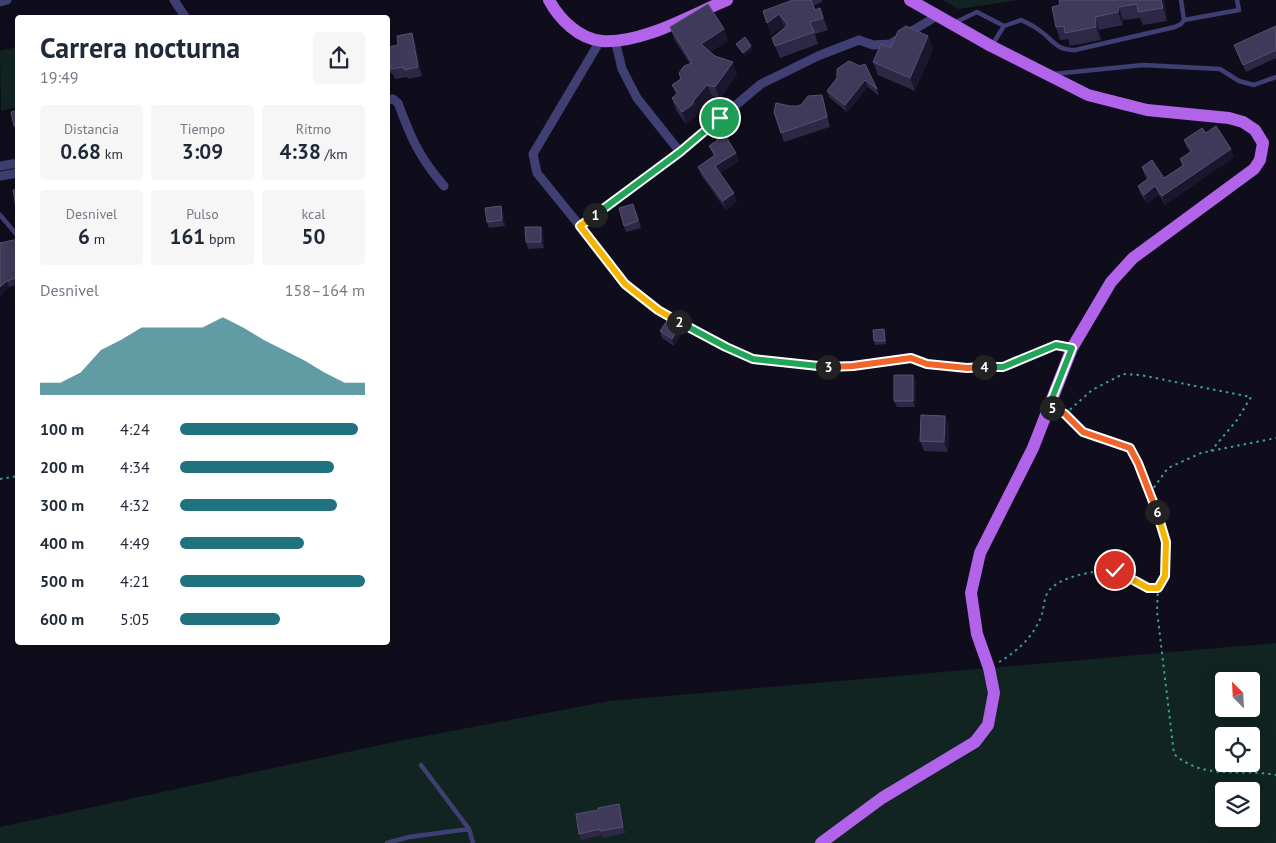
<!DOCTYPE html>
<html lang="es">
<head>
<meta charset="utf-8">
<style>
  :root { --surface:#fff; --page:#f6f6f7; --text:#1f2937; --muted:#747a83; --accent:#1f727e }
  body { margin:0; font-family:"PT Sans",sans-serif; background:var(--page); color:var(--text); height:100vh; display:flex; flex-direction:column; font-size:19px; white-space:nowrap }
  * { box-sizing:border-box; margin:0 }
  p { font-size:16px; color:var(--muted) }
  .icon { flex:none; width:28px; height:28px; fill:none; stroke:currentColor; stroke-width:2; stroke-linecap:round; stroke-linejoin:round }
  .map { position:relative; flex:1; overflow:hidden }
  .side { position:absolute; left:15px; top:15px; width:375px; height:630px; display:flex; flex-direction:column; background:var(--surface); border-radius:5px; box-shadow:0 5px 20px #0002 }
  .side>* { flex:none }
  .needle { width:32px; rotate:336deg }
  .tools { position:absolute; left:1215px; top:672px; display:grid; gap:10px }
  .tools a { display:grid; place-items:center; width:45px; height:45px; border-radius:5px; background:var(--surface); box-shadow:0 5px 20px #0002; font-size:25px }
  .pin { position:absolute; display:grid; place-items:center; width:42px; height:42px; color:#fff; margin:-21px; border:2px solid #fff; border-radius:50%; box-shadow:0 1px 5px #0007 }
  .km { position:absolute; width:25px; height:25px; margin:-12px; border-radius:50%; background:#222; color:#fff; font-size:14px; line-height:25px; text-align:center }
  .round { display:grid; place-items:center; flex:none; width:52px; height:52px; border-radius:5px; background:var(--page) }
  .headline { display:flex; align-items:center; justify-content:space-between; height:85px; padding:0 25px }
  h1 { font-size:28px; font-weight:700; line-height:38px }
  .figures { display:grid; grid-template-columns:repeat(3,1fr); gap:8px; height:85px; padding:5px 25px }
  .figures div { display:grid; align-content:center; border-radius:5px; background:var(--page); text-align:center }
  .figures b { font-size:21px; font-weight:700 }
  .figures small { font-size:14px; font-weight:400 }
  .figures p { font-size:14px }
  .chart { height:140px; padding:10px 25px }
  .chart p { display:flex; justify-content:space-between }
  .chart svg { width:100%; height:90px; margin-top:5px; fill:var(--accent); opacity:.7 }
  ul { padding:0 25px; list-style:none; font-size:16px }
  li { display:grid; grid-template-columns:80px 60px 1fr; align-items:center; height:38px }
  li i { height:12px; border-radius:6px; background:var(--accent) }
  .map>svg:first-child { display:block }
</style>
</head>
<body>
<div class="map">
<svg width="1276" height="843" viewBox="0 0 1276 843">
  <rect width="100%" height="100%" fill="#0f0d1b"/>
  <path fill="#112422" fill-rule="evenodd" d="M942,0H1019L958,9Z
    M17,47V107L1,111L0,51Z
    M1276,643V843H0V827L399,741L610,701ZM1224,681H1251V709H1224ZM1224,736H1251V764H1224ZM1224,791H1251V819H1224Z"/>
  <g fill="none" stroke-linecap="round" stroke-linejoin="round">
    <path stroke="#3c9e93" stroke-width="2" stroke-dasharray="2.5 4" stroke-linecap="butt" d="M1060,412L1083,432L1130,449L1138,463L1154,504L1166,542L1165,576L1158,587L1157,611L1174,754C1205,781 1240,768 1276,775
      M1065,414L1092,390L1123,374L1140,375L1251,397L1237,420L1211,451
      M0,479L18,476
      M1150,493L1168,468L1201,453L1276,438
      M999,662C1018,651 1035,635 1042,614C1044,607 1044,598 1048,592C1059,576 1094,571 1112,570C1126,570 1140,588 1158,587"/>
    <path stroke="#3f3f73" stroke-width="4.5" d="M1184,20L1239,10L1237,0
      M956,22L977,12L1004,26
      M992,45L1004,26L1021,20C1027,23 1034,26 1039,30C1054,40 1055,50 1075,50L1175,27L1181,24L1184,20L1181,0
      M1053,74L1143,65L1220,69L1239,81L1254,85L1276,77
      M0,215L17,235
      M421,765L469,829L473,843
      M387,843L409,837L469,829"/>
    <path stroke="#3f3f73" stroke-width="9" d="M174,0L186,18
      M0,2L7,0
      M615,40L622,69L637,98L680,152
      M600,41L533,154L537,173L580,226L625,284L658,310L726,347L753,359L821,367L853,366L911,358L927,364L967,368L1003,367L1056,345L1072,348
      M388,100L393,99L398,103C411,138 419,157 444,186
      M0,166L18,163
      M0,176L18,173
      M580,226L680,152L761,84L818,56L859,40L873,45L890,44L937,16"/>
    <path stroke="#b164e9" stroke-width="12" d="M549,0C559,19 579,39 602,41C642,44 691,15 727,0
      M821,843L882,798L975,742L988,725L994,693L989,668L977,634L971,593L980,553L1033,448L1072,348L1111,282L1133,258L1254,169L1260,160L1263,143L1255,130L1243,122L1229,118L1147,110L1088,95L991,46L910,0"/>
  </g>
  <path fill="#2d2846" d="M793,0H822V2L813,6L815,10L820,8L828,30L815,34L818,44L780,58L772,38L785,27L784,26L771,35L763,11Z
    M1059,0H1164L1167,21L1143,25L1140,18L1123,20V25L1099,30L1101,40L1070,46L1068,39L1060,40L1056,27L1060,5Z
    M1276,26V58L1246,72L1234,45Z
    M670,27L724,29L728,41L710,52L737,74L720,99L712,96L698,112L696,116L686,124L676,110L672,98L676,95L672,85L681,79L690,64L674,39Z
    M412,33L415,43L422,76L408,79L407,77L395,79L392,73L388,74V47L398,45Z
    M928,36L933,49L915,91L878,75L873,62L891,48Z
    M849,61L877,89L879,96L868,87L847,112L829,97L827,91Z
    M822,95L825,105L830,127L784,142L781,133L798,106Z
    M18,110V133H17L14,126Z
    M711,128L739,161L720,173L737,201L726,210L701,175L698,167L714,156L709,146L717,141L714,136Z
    M1206,133L1234,157L1165,205L1159,195L1147,203L1141,195L1138,186L1147,179L1145,176L1142,167L1164,178L1182,166L1180,159L1190,152L1187,148L1184,140Z
    M501,206L503,213L505,226L489,228L487,222Z
    M636,210L641,228L626,232L624,226Z
    M541,227L543,233L544,248L528,249L526,242Z
    M18,239V285L9,287L0,296V243Z
    M681,324L683,331L674,346L662,338L660,331Z
    M885,333L886,344L875,345L874,341Z
    M913,375L916,381L915,407H897L894,401Z
    M945,416L949,425L948,452L924,451L920,441Z
    M621,811L626,833L603,838L602,835L581,840L579,834Z"/>
  <path fill="#1a162d" d="M1161,0H1164L1167,21L1163,8Z
    M1119,7L1123,20V25L1118,12Z
    M779,14L784,26L771,35L767,23Z
    M1095,17L1099,30L1101,40L1096,27Z
    M724,29L728,41L705,55L701,44Z
    M412,33L415,43L422,76L418,67Z
    M928,36L933,49L915,91L910,78Z
    M751,46L753,50L744,56L743,53Z
    M733,62L737,74L720,99L715,87Z
    M865,80L868,87L847,112L845,105Z
    M707,85L712,96L698,112L696,116L686,124L682,112Z
    M822,95L825,105L830,127L827,117Z
    M1231,149L1234,157L1165,205L1162,196Z
    M736,153L739,161L718,174L715,166Z
    M1155,186L1159,195L1147,203L1144,195Z
    M734,193L737,201L726,210L723,201Z
    M501,206L503,213L505,226L502,220Z
    M541,227L543,233L544,248L541,242Z
    M7,281L9,287L0,296V287Z
    M681,324L683,331L674,346L672,339Z
    M913,375L916,381L915,407L913,401Z
    M945,416L949,425L948,452L944,442Z
    M619,804L621,811L626,833L623,827Z"/>
  <path fill="#3f3a59" stroke="#565172" d="M793,0H811L815,10L820,8L823,18L810,22L814,32L775,46L772,38L788,25L779,14L767,23L763,11Z
    M1059,0H1161L1163,8L1138,12L1137,4L1119,7L1118,12L1095,17L1096,27L1065,33L1064,26L1056,27L1052,7L1060,5Z
    M708,4L724,29L701,44L715,56L733,62L715,87L707,85L694,100L692,105L682,112L672,98L678,93L672,85L681,79L679,73L684,66L692,63L670,27Z
    M906,26L928,36L910,78L873,62L881,44L891,48L898,31Z
    M1276,26V50L1243,65L1234,45Z
    M412,33L418,67L404,70V67L391,69L390,63H388V47L398,45L397,36Z
    M745,37L751,46L743,53L736,44Z
    M849,61L860,66L865,64L877,89L865,80L845,105L827,91L837,78V69Z
    M822,95L827,117L781,133L774,112L776,103L790,106H798L802,104L808,96Z
    M18,110V126H14L11,112Z
    M718,124L736,153L715,166L734,193L723,201L698,167L715,155L709,146L718,140L711,128Z
    M1216,126L1231,149L1162,196L1155,186L1144,195L1138,186L1149,178L1142,167L1152,160L1164,178L1184,165L1180,159L1192,151L1184,140L1202,128L1206,133Z
    M18,189V214H17L13,190Z
    M633,204L638,221L624,226L619,208Z
    M501,206L502,220L487,222L485,208Z
    M525,227H541V242H526Z
    M18,239V254L15,255L18,256V277L7,281L0,287V243Z
    M669,318L681,324L672,339L660,331Z
    M884,329L885,341H874L873,330Z
    M894,375H913V401H894Z
    M921,415L945,416L944,442L920,441Z
    M619,804L623,827L600,831V829L579,834L576,814L598,810V808Z"/>
  <g fill="none" stroke-linecap="round" stroke-linejoin="round">
    <g stroke="#fff" stroke-width="10">
      <path id="split-1" d="M595,215L680,152L720,118"/>
    </g>
    <g stroke="#fff" stroke-width="10">
      <path id="split-2" d="M595,215L580,226L625,284L658,310L679,322"/>
    </g>
    <g stroke="#fff" stroke-width="10">
      <path id="split-3" d="M679,322L726,347L753,359L828,367"/>
    </g>
    <g stroke="#fff" stroke-width="10">
      <path id="split-4" d="M828,367L853,366L911,358L927,364L967,368L984,367"/>
    </g>
    <g stroke="#fff" stroke-width="10">
      <path id="split-5" d="M984,367H1003L1056,345L1072,348L1049,406L1052,408"/>
    </g>
    <g stroke="#fff" stroke-width="10">
      <path id="split-6" d="M1052,408L1065,414L1083,432L1130,448L1138,463L1157,512"/>
    </g>
    <g stroke="#fff" stroke-width="10">
      <path id="split-7" d="M1115,570L1148,588H1158L1165,576L1166,542L1157,512"/>
    </g>
    <use href="#split-1" stroke="#22a559" stroke-width="6"/>
    <use href="#split-2" stroke="#f5b400" stroke-width="6"/>
    <use href="#split-3" stroke="#22a559" stroke-width="6"/>
    <use href="#split-4" stroke="#f0652b" stroke-width="6"/>
    <use href="#split-5" stroke="#22a559" stroke-width="6"/>
    <use href="#split-6" stroke="#f0652b" stroke-width="6"/>
    <use href="#split-7" stroke="#f5b400" stroke-width="6"/>
  </g>
</svg>
<div class="tools">
<a><svg class="needle" viewBox="-14 -14 28 28"><path d="M0-13l5 13h-10z" fill="#e53935"/><path d="M0 13l5-13h-10z" fill="#747a83"/></svg></a>
<a><svg class="icon" aria-label="locate" viewBox="0 0 24 24"><circle cx="12" cy="12" r="6"/><path d="M12 2v4M12 18v4M2 12h4M18 12h4"/></svg></a>
<a><svg class="icon" aria-label="layers" viewBox="0 0 24 24"><path d="M12 4l9 5-9 5-9-5zM3 14l9 5 9-5"/></svg></a>
</div>
<div class="pin" style="left:720px;top:118px;background:#1e9e55"><svg class="icon" aria-label="arrive" viewBox="0 0 24 24"><path d="M6 21V4h12l-3 4 3 4H6"/></svg></div>
<div class="pin" style="left:1115px;top:570px;background:#d93025"><svg class="icon" aria-label="check" viewBox="0 0 24 24"><path d="M5 12l5 5 9-10"/></svg></div>
<b class="km" style="left:595px;top:215px">1</b>
<b class="km" style="left:679px;top:322px">2</b>
<b class="km" style="left:828px;top:367px">3</b>
<b class="km" style="left:984px;top:367px">4</b>
<b class="km" style="left:1052px;top:408px">5</b>
<b class="km" style="left:1157px;top:512px">6</b>
<section class="side">
<div class="headline"><div><h1>Carrera nocturna</h1><p>19:49</p></div><a class="round"><svg class="icon" aria-label="share" viewBox="0 0 24 24"><path d="M12 15V3M7 8l5-5 5 5M5 13v7h14v-7"/></svg></a></div>
<div class="figures">
<div><p>Distancia</p><b>0.68<small> km</small></b></div>
<div><p>Tiempo</p><b>3:09</b></div>
<div><p>Ritmo</p><b>4:38<small> /km</small></b></div>
</div>
<div class="figures">
<div><p>Desnivel</p><b>6<small> m</small></b></div>
<div><p>Pulso</p><b>161<small> bpm</small></b></div>
<div><p>kcal</p><b>50</b></div>
</div>
<div class="chart"><p><span>Desnivel</span>158–164 m</p>
<svg viewBox="0 0 160 44" preserveAspectRatio="none"><path d="M0 44V38L10 38L20 33L30 22L40 17L50 11L60 11L70 11L80 11L90 6L100 11L110 17L120 22L130 27L140 33L150 38L160 38V44z"/></svg>
</div>
<ul>
<li><b>100 m</b>4:24<i style="width:96%"></i></li>
<li><b>200 m</b>4:34<i style="width:83%"></i></li>
<li><b>300 m</b>4:32<i style="width:85%"></i></li>
<li><b>400 m</b>4:49<i style="width:67%"></i></li>
<li><b>500 m</b>4:21<i style="width:100%"></i></li>
<li><b>600 m</b>5:05<i style="width:54%"></i></li>
</ul>
</section>
</div>
</body>
</html>
